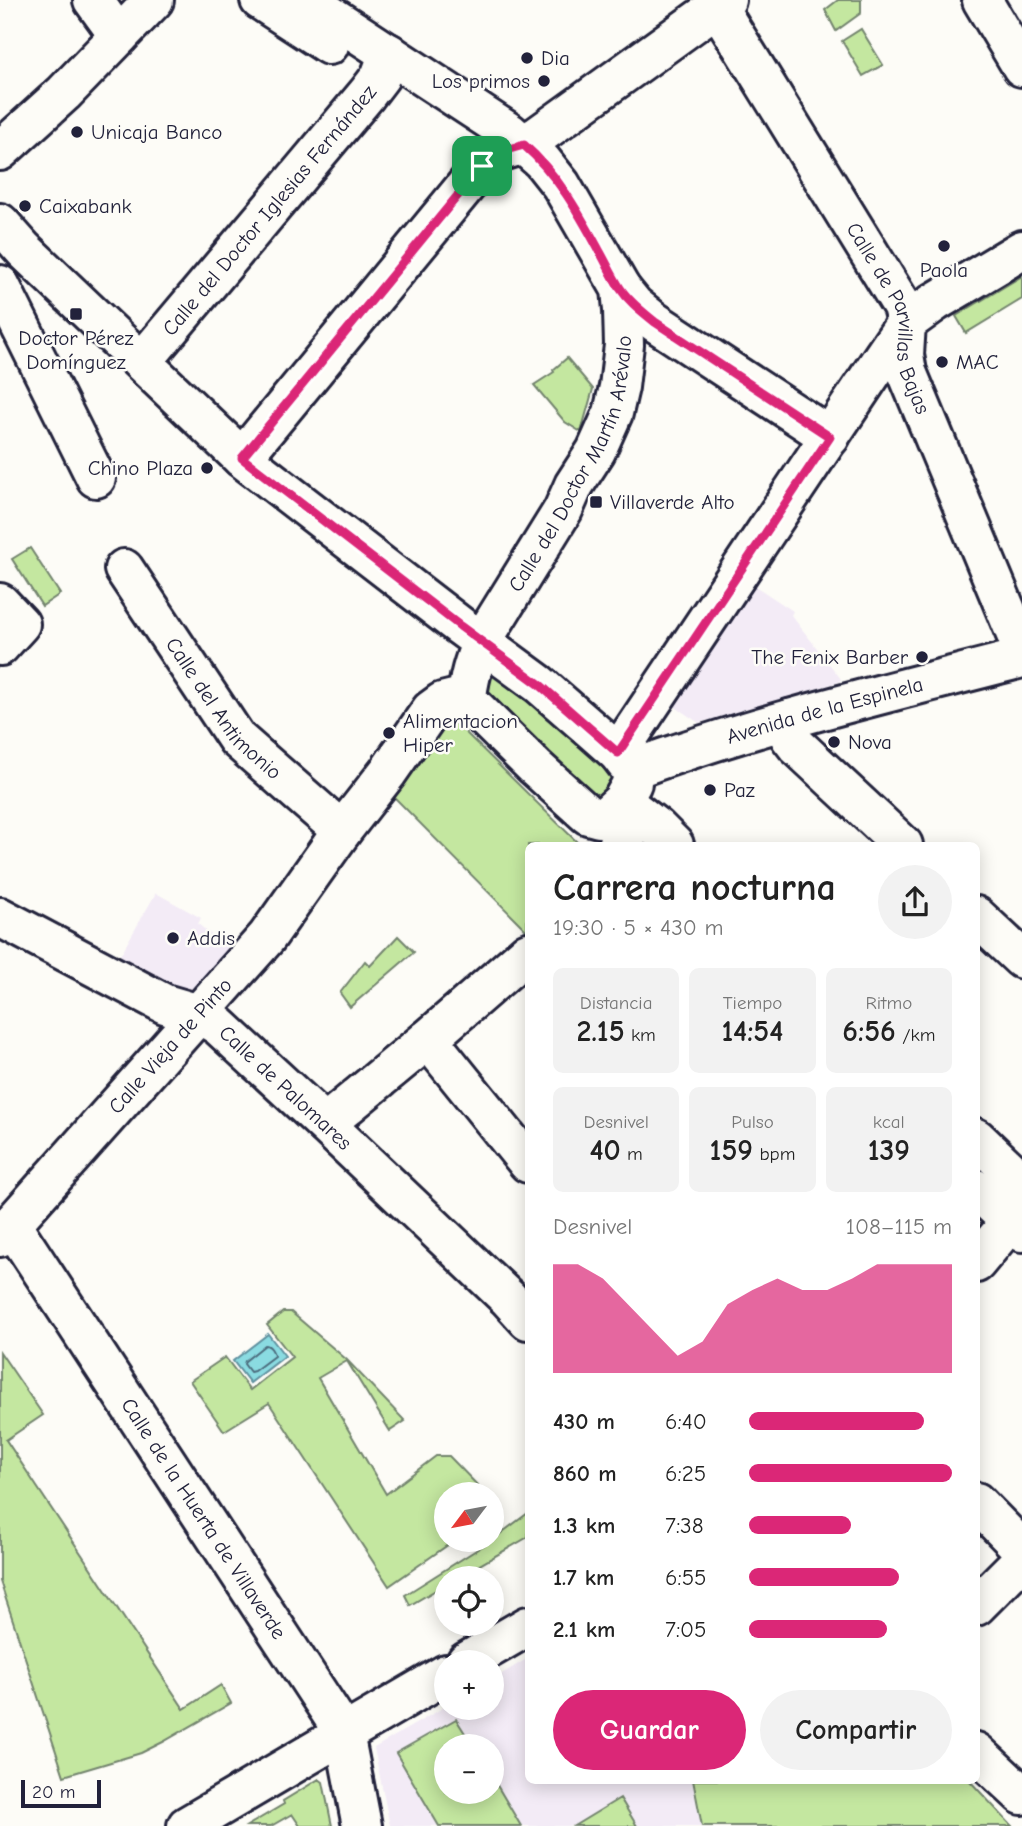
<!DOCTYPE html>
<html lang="es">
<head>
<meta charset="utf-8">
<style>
  :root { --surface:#fff; --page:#f2f2f2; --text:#222; --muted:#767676; --accent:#db2777 }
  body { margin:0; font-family:"Comic Neue",sans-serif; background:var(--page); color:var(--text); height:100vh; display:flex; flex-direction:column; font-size:26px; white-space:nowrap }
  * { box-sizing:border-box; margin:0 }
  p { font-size:23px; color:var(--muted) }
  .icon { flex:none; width:38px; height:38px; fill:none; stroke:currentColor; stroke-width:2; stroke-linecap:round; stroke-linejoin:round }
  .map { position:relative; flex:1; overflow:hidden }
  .panel { position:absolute; left:525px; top:842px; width:455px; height:942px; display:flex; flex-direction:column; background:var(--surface); border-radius:10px; box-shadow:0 4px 18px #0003 }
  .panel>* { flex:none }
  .needle { width:46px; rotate:238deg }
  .controls { position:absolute; left:434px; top:1482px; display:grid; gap:14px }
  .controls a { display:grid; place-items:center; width:70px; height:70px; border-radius:50%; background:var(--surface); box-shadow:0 4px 18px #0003; font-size:35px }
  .scale { position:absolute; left:21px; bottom:18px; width:80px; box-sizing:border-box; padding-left:7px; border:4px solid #22223b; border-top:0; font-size:19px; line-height:24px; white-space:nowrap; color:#22223b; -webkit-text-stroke:5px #fdfcf7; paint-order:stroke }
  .pin { position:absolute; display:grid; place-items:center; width:60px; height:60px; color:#fff; margin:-30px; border-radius:14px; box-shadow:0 4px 10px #0006 }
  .round { display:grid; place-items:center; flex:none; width:74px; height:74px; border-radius:37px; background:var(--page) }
  .head { display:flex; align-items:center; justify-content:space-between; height:119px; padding:0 28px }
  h1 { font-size:38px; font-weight:700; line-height:52px }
  .stats { display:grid; grid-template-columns:repeat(3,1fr); gap:10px; height:119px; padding:7px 28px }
  .stats div { display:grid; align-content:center; border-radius:10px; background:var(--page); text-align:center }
  .stats b { font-size:30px; font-weight:700 }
  .stats small { font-size:19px; font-weight:400 }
  .stats p { font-size:19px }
  .chart { height:196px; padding:14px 28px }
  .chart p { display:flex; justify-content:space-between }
  .chart svg { width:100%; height:126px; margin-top:7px; fill:var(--accent); opacity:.7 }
  .action { display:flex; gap:14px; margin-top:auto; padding:14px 28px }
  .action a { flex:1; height:80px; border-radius:42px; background:var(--accent); color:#fff; font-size:28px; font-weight:700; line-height:80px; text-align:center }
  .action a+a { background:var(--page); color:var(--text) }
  ul { padding:0 28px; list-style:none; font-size:23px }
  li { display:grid; grid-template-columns:112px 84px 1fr; align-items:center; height:52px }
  li i { height:18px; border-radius:9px; background:var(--accent) }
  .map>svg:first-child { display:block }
</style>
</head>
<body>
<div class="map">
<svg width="1022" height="1826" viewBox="0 0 1022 1826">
  <rect width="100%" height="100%" fill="#fdfcf7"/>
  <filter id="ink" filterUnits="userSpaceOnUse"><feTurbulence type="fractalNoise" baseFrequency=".0143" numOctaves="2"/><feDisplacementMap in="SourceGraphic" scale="14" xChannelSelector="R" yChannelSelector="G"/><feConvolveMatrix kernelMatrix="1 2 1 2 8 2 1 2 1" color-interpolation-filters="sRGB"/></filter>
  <g filter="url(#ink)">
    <path fill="#f3ebf6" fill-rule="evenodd" d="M752,584L793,611L791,615L841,679L839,682L699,723L671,704Z
      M156,893L201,918L198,924L231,951L185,995L118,959Z
      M528,1658V1780H692L701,1826H390L374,1748L446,1706V1708H492V1680ZM446,1746H492V1792H446Z"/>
    <path fill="#c4e7a0" stroke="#73846e" stroke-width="2" d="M838,0H861V13L836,31L825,10Z
      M861,29L883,65L863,76L842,41Z
      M1022,276V299L966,333L956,316Z
      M567,358L593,389L581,432L565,422L534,385L554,372L553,370Z
      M30,548L60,594L42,606L12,559Z
      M502,672L607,767L612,779L607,791L592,797L484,695V682L492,674Z
      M446,722L457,724L580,845H528L527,931L390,793Z
      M398,936L414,952L350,1007L340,993L365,961L370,966Z
      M283,1312H291L347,1360L405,1421L390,1431L347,1361L318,1378L386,1494L436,1456H449L486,1494H446V1540H455L389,1586L269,1403L224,1431L190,1381L225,1357L250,1390L292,1357L267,1325Z
      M0,1352L43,1415L6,1440L184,1709L221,1685L231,1703L163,1742L141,1753L64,1776L0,1581Z
      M528,1513V1537L457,1578H446V1584L410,1605L405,1595L492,1540Z
      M456,1719L473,1746H446V1792H492V1777L521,1826H439L396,1753Z
      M319,1779L323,1782L332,1826H300L292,1814L271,1826H247L284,1804L283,1801Z
      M693,1780H969L1012,1826H702Z
      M620,1798L637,1826H574Z"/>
    <path fill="#8adbe1" stroke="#60919f" stroke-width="2" d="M268,1334L285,1356L250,1383L233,1361Z"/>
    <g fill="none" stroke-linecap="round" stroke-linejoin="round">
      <path stroke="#4c6c7d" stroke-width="2" d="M265,1345C270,1345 274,1352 274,1356L254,1371L250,1372L244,1364L245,1361Z"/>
      <g stroke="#22223b" stroke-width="44">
        <g id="minor">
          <path d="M93,0L119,36"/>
          <path d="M260,0L329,45"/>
          <path d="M982,0L1022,67"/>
          <path id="s1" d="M717,6L902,306L906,323L904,355L907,372L1022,649"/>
          <path d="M0,151L64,93L154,0"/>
          <path id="s2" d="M0,223L24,250L242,458L460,626L539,684L593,731L618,753L631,770L632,783L622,801L608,814L599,818L588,815L535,767L467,700C468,679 474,661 482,641L563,510L574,485L596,451L613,413L619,387L624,345L623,310L621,289L561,185L542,161L510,133L307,0"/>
          <path d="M0,285L96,478"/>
          <path d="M621,289L634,305L655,322L830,437"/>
          <path id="s3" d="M142,362L367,94L380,77L389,53"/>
          <path d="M242,458L482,166L495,153L524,144L539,135L726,0"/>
          <path id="s4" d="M124,569L237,739L342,831"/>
          <path d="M0,603L20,624L0,646"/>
          <path d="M790,719V737L797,746L903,845"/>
          <path d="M618,753L882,358L906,323L935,302L1022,250"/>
          <path id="s5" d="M631,770C758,723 891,692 1022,658"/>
          <path d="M622,801L657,828L674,845"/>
          <path d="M608,814L626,845"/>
          <path d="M976,916L1022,959"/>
          <path id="s6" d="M0,917L165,1004L199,1014L219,1026L325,1124L508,1298L528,1320"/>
          <path d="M428,1039L528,1163"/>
          <path d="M325,1124L428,1039L528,952"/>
          <path d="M976,1138L1022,1182"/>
          <path d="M976,1189L1022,1232"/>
          <path id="s7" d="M11,1224L344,1733L362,1826"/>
          <path id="s8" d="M0,1237L267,937L342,831L388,772L431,710L442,702L454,699L467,700"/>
          <path d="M976,1263L1011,1221L1022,1204"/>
          <path d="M976,1502L1015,1542L1022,1543"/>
          <path d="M976,1606L1022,1560"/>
          <path d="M466,1662L528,1626"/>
          <path d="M976,1752L1022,1795"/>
          <path d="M187,1826L446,1674"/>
        </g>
      </g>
      <use href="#minor" stroke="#fdfcf7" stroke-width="38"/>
    </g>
  </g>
  <g fill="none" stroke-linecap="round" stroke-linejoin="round" filter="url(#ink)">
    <g stroke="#fff" stroke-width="14">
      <path id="route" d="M524,145C557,174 578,211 599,250C606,262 612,276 620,288C629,302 643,312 655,322L830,437L618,753L539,684L460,626L242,458L482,166L495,153Z"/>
    </g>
    <use href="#route" stroke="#db2777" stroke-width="9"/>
  </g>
  <g fill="#22223b" stroke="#fdfcf7" stroke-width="2.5">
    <circle cx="527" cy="58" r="7"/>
    <circle cx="544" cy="81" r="7"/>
    <circle cx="77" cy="132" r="7"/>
    <circle cx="25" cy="206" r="7"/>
    <circle cx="944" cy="246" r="7"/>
    <rect x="69" y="307" width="14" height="14" rx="3.5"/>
    <circle cx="942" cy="362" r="7"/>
    <circle cx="207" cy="468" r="7"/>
    <rect x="589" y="495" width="14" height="14" rx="3.5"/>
    <circle cx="922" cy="657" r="7"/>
    <circle cx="389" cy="733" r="7"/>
    <circle cx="834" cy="742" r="7"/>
    <circle cx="710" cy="790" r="7"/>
    <circle cx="173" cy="938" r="7"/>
  </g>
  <g text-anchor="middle" stroke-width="5" stroke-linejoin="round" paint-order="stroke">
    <g font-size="21" fill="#22223b" stroke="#fdfcf7" text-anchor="start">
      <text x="541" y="65">Dia</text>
      <text x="530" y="88" text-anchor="end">Los primos</text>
      <text x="91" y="139">Unicaja Banco</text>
      <text x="39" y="213">Caixabank</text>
      <text x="944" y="277" text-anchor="middle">Paola</text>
      <text x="76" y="345" text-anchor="middle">Doctor Pérez<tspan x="76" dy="24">Domínguez</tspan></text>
      <text x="956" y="369">MAC</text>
      <text x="193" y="475" text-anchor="end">Chino Plaza</text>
      <text x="610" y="509">Villaverde Alto</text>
      <text x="908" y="664" text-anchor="end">The Fenix Barber</text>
      <text x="403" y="728">Alimentacion<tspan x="403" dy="24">Hiper</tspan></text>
      <text x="848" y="749">Nova</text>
      <text x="724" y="797">Paz</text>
      <text x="187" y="945">Addis</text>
    </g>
    <g font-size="21" fill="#22223b" stroke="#fdfcf7">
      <text dy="7" stroke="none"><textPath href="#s3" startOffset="198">Calle del Doctor Iglesias Fernández</textPath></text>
      <text dy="7" stroke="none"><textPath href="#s1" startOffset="360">Calle de Parvillas Bajas</textPath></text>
      <text dy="7" stroke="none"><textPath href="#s2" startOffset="1340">Calle del Doctor Martín Arévalo</textPath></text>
      <text dy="7" stroke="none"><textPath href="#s4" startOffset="172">Calle del Antimonio</textPath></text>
      <text dy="7" stroke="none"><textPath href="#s5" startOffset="203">Avenida de la Espinela</textPath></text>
      <text dy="7" stroke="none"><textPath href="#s8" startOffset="256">Calle Vieja de Pinto</textPath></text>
      <text dy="7" stroke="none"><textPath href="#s6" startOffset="336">Calle de Palomares</textPath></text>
      <text dy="7" stroke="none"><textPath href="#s7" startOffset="352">Calle de la Huerta de Villaverde</textPath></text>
    </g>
  </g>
</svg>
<div class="controls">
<a><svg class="needle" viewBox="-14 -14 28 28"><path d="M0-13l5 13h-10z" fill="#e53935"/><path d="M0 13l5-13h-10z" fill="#767676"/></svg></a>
<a><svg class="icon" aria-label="locate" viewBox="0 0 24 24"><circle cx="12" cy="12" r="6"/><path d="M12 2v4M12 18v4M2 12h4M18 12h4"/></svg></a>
<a>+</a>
<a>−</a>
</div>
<div class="scale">20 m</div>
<div class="pin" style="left:482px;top:166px;background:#1e9e55"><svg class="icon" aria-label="arrive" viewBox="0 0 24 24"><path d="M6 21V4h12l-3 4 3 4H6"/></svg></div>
<section class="panel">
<div class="head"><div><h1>Carrera nocturna</h1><p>19:30 · 5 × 430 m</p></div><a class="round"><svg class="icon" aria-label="share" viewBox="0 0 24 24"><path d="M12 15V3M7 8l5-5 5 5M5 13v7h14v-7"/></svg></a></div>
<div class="stats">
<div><p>Distancia</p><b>2.15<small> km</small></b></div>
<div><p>Tiempo</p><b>14:54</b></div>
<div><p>Ritmo</p><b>6:56<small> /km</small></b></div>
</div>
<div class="stats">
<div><p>Desnivel</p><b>40<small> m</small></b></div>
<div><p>Pulso</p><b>159<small> bpm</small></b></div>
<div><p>kcal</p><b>139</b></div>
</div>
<div class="chart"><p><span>Desnivel</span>108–115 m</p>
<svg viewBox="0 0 160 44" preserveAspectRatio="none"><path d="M0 44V6L10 6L20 11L30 20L40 29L50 38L60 33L70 20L80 15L90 11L100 15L110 15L120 11L130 6L140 6L150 6L160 6V44z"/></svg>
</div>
<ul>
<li><b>430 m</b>6:40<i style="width:86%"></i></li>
<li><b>860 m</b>6:25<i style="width:100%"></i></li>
<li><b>1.3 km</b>7:38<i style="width:50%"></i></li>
<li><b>1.7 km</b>6:55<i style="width:74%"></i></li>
<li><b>2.1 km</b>7:05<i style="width:68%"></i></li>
</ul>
<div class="action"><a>Guardar</a><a>Compartir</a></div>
</section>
</div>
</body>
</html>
